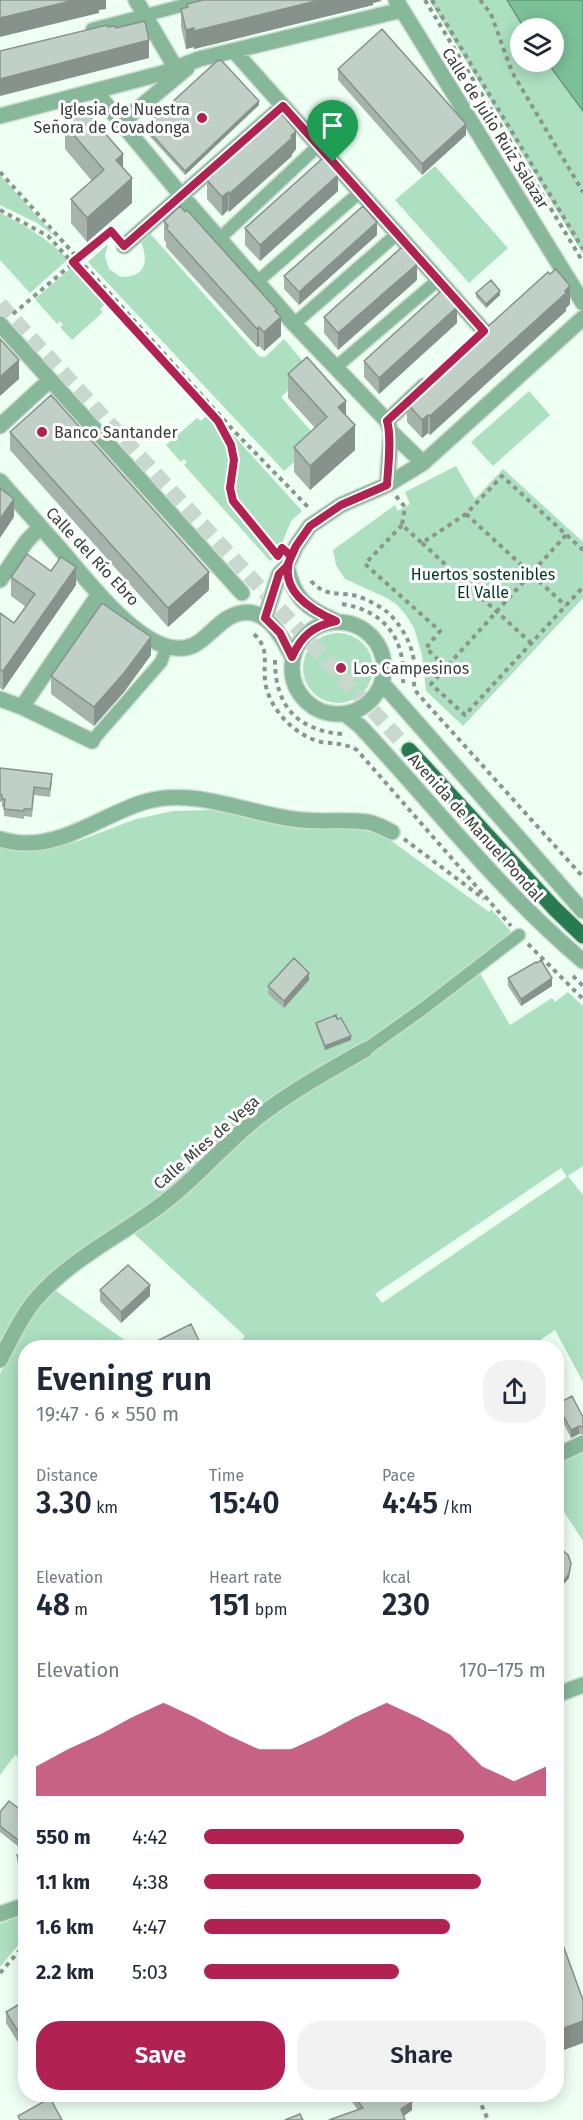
<!DOCTYPE html>
<html lang="en">
<head>
<meta charset="utf-8">
<style>
  :root { --surface:#fff; --page:#f2f2f3; --text:#1f2937; --muted:#747a83; --accent:#b12152 }
  body { margin:0; font-family:"Fira Sans",sans-serif; background:var(--page); color:var(--text); height:100vh; display:flex; flex-direction:column; font-size:22px; white-space:nowrap }
  * { box-sizing:border-box; margin:0 }
  p { font-size:20px; color:var(--muted) }
  .icon { flex:none; width:33px; height:33px; fill:none; stroke:currentColor; stroke-width:2; stroke-linecap:round; stroke-linejoin:round }
  .map { position:relative; flex:1; overflow:hidden }
  .side { position:absolute; left:18px; top:1340px; width:546px; height:762px; display:flex; flex-direction:column; background:var(--surface); border-radius:24px; box-shadow:0 3px 15px #0003 }
  .side>* { flex:none }
  .fabs { position:absolute; left:510px; top:18px; display:grid; gap:12px }
  .fabs a { display:grid; place-items:center; width:54px; height:54px; border-radius:50%; background:var(--surface); box-shadow:0 3px 15px #0003; font-size:30px }
  .pin { position:absolute; display:grid; place-items:center; width:51px; height:51px; color:#fff; margin:-62px -26px; border-radius:50% 50% 50% 0; rotate:-45deg; box-shadow:0 0 6px #0007 }
  .pin .icon { rotate:45deg }
  .round { display:grid; place-items:center; flex:none; width:63px; height:63px; border-radius:24px; background:var(--page) }
  .head { display:flex; align-items:center; justify-content:space-between; height:102px; padding:0 18px }
  h1 { font-size:33px; font-weight:600; line-height:45px }
  .figures { display:grid; grid-template-columns:repeat(3,1fr); gap:9px; height:102px; padding:6px 18px }
  .figures div { display:grid; align-content:center }
  .figures b { font-size:30px; font-weight:600 }
  .figures small { font-size:16px; font-weight:400 }
  .figures p { font-size:16px }
  .chart { height:168px; padding:12px 18px }
  .chart p { display:flex; justify-content:space-between }
  .chart svg { width:100%; height:108px; margin-top:6px; fill:var(--accent); opacity:.7 }
  .button { display:flex; gap:12px; margin-top:auto; padding:12px 18px }
  .button a { flex:1; height:69px; border-radius:24px; background:var(--accent); color:#fff; font-size:24px; font-weight:600; line-height:69px; text-align:center }
  .button a+a { background:var(--page); color:var(--text) }
  ul { padding:0 18px; list-style:none; font-size:20px }
  li { display:grid; grid-template-columns:96px 72px 1fr; align-items:center; height:45px }
  li i { height:15px; border-radius:8px; background:var(--accent) }
  .map>svg:first-child { display:block }
</style>
</head>
<body>
<div class="map">
<svg width="583" height="2120" viewBox="0 0 583 2120">
  <rect width="100%" height="100%" fill="#eefff4"/>
  <path fill="#ace0c0" fill-rule="evenodd" d="M429,0H507L524,28H520V62H547L583,111V254Z
    M435,166L508,248L469,283L395,200Z
    M0,175L55,236L37,223L0,205Z
    M0,213C26,226 47,238 68,259L30,293L0,260Z
    M147,230L259,356L265,357L284,339L310,370L281,397L319,440L284,471L88,262L108,244L105,256L109,269L121,277C147,278 149,259 140,240Z
    M73,266L106,303L100,309L103,312L72,340L60,327L63,325L60,321L57,324L35,299Z
    M529,391L550,415L493,466L471,442Z
    M207,415C221,431 232,447 230,469C229,479 226,488 229,497C234,517 262,540 275,557L270,561L184,465L187,462L184,459L181,462L166,445L197,418L201,421Z
    M226,427L302,511L291,521L279,550L239,503L235,486L237,465L236,450Z
    M456,466L475,499L503,469L583,542V598L463,726L426,691L422,655L414,628L406,615L397,605L387,598L345,579L336,565L333,550L395,505L398,511L410,504L405,492Z
    M303 668a35 35 0 1 1 70 0a35 35 0 1 1-70 0Z
    M210,810L302,826H351L386,837L489,912L491,909L515,936L395,1023L361,1045L359,1043L317,1071L300,1078L221,1139L183,1178L147,1210L73,1254L43,1280L24,1302L0,1341V844L43,846L78,841L136,819L173,811Z
    M478,970L510,1025L552,998L555,1002L568,992L583,1006V1166L568,1176L583,1195V1382L555,1330L530,1347H235L245,1336L130,1230L257,1125ZM561,1168L567,1177L382,1303L375,1294Z
    M52,1288L134,1347H26L25,1762L15,1755L0,1775V1374L30,1312Z
    M583,1453V1541L557,1501L556,1465Z
    M25,1914V1937L0,1967V1924Z"/>
  <path fill="#7bc197" stroke="#67997b" stroke-width="1.5" d="M507,0H583V111L547,62H554V28H524Z"/>
  <g fill="none" stroke-linecap="round" stroke-linejoin="round">
    <path stroke="#c9d8cf" stroke-width="15" stroke-dasharray="15 8" stroke-linecap="butt" d="M0,304L409,750"/>
    <g stroke="#cddcd2" stroke-width="15">
      <path id="pedestrian" d="M92,29L204,0
        M219,239L318,146
        M257,282L360,192
        M294,324L397,234
        M335,368L438,280
        M92,741L161,662L167,646
        M365,1050L424,1008L519,935"/>
    </g>
    <g stroke="#cddcd2" stroke-width="18">
      <path id="minor" d="M136,0L175,67
        M396,0L583,303
        M234,51L484,331
        M95,91L181,195L294,324L387,421L391,432L423,463
        M0,116L163,73L199,59L402,10
        M121,123L187,68
        M124,246L283,106
        M0,324L242,593
        M387,421L424,386
        M0,426L50,380
        M0,481C20,504 41,527 61,550C86,579 131,638 169,647C199,654 207,631 228,618C261,599 280,632 292,657
        M387,485L391,432
        M287,566C294,599 306,608 336,621
        M0,580L26,542L40,527
        M265,618L279,574L287,566L296,546L310,526L341,505L387,485L423,463L583,318
        M292 668a46 46 0 1 1 92 0a46 46 0 1 1-92 0Z
        M382,683L583,911
        M0,699L22,707L92,741
        M22,707L99,594
        M345,714L360,726C434,805 500,891 583,961
        M0,839C7,841 15,843 23,843C66,845 105,814 144,802C193,787 245,813 293,819C318,823 342,819 367,822C375,823 384,828 392,832
        M0,1360C10,1341 19,1321 32,1304C66,1261 119,1237 162,1204C196,1179 223,1145 257,1118C290,1092 328,1071 365,1050
        M556,1456L583,1443
        M556,1695L583,1685
        M0,1914L26,1905"/>
    </g>
    <g stroke="#cddcd2" stroke-width="18">
      <path id="primary" d="M409,750L554,908L583,936"/>
    </g>
    <path stroke="#8a958d" stroke-width="4" stroke-dasharray="4.5 4.5" stroke-linecap="butt" d="M425,0L583,262
      M432,0L583,249
      M480,0L491,14L512,72L583,192
      M0,172L234,431L310,509
      M0,210L48,236L218,421L231,445L234,460L230,488L233,501L276,553
      M13,314L111,231L114,234
      M396,496L405,507L402,525L422,543L466,514L502,476L583,550
      M466,514L566,606
      M402,525L365,564L440,631L426,648L446,667
      M566,535L431,684L465,715L583,587
      M422,543L531,643
      M311,581C326,598 338,591 357,596C366,599 378,605 386,611C400,623 412,643 414,662C415,673 411,685 418,694L583,877
      M342,604C386,611 406,640 403,683
      M254,634C270,650 263,660 265,681C267,697 277,713 289,724C298,732 309,739 321,742C334,744 345,743 357,750L511,926
      M275,660C275,705 296,730 342,734
      M404,839L484,899
      M528,944L583,999
      M573,976L583,986
      M0,1973L26,1943
      M478,2097L488,2120"/>
    <use href="#pedestrian" stroke="#86b899" stroke-width="12"/>
    <use href="#minor" stroke="#86b899" stroke-width="15"/>
    <use href="#primary" stroke="#287b50" stroke-width="15"/>
  </g>
  <path fill="#a5b3aa" d="M381,0V1L373,3V5L194,49V47L186,49L181,27V9L187,7V4Z
    M338,69L466,135L422,175L338,80Z
    M259,105L185,175L145,131V127Z
    M65,125L123,168L132,203L87,242L71,223V199L92,181L65,149Z
    M296,149L292,154V156L229,212L228,210L222,216L207,199V180L210,177V174Z
    M338,191L260,261L245,245V228Z
    M164,221L277,313L281,336L264,351L259,346L257,347L166,247V242L164,240Z
    M377,235L299,305L284,289V276Z
    M417,280L338,350L324,333V317Z
    M476,293L500,295L486,308L476,297Z
    M570,304L566,308V311L430,435L428,433L422,438L407,422V403L410,400V397Z
    M457,323L379,394L364,377V361Z
    M288,374L346,415L355,450L310,490L294,472V447L315,428L288,398Z
    M10,432L209,590L168,627L10,450Z
    M51,571L76,585L3,690L0,688V613L14,623L26,607L11,596V577Z
    M151,655L124,692L94,726L51,694V676Z
    M0,768L52,782L50,797L34,795L32,817L24,816V819L4,816V807H2V802H0Z
    M508,978L552,986L521,1006L508,986Z
    M309,980L284,1008L268,994V986Z
    M337,1019L351,1040L325,1050L316,1027V1023Z
    M100,1290L150,1296L121,1323L100,1301Z
    M557,1404L583,1417V1434H579L571,1438L557,1411Z
    M0,1812L26,1814V1884L17,1861V1855L25,1852L0,1832Z
    M26,2000V2041L19,2044L6,2023V2012Z
    M346,2094H407L412,2110L403,2116L358,2110Z"/>
  <path fill="#86928b" d="M75,0H106V9L99,10V13L0,37V18Z
    M320,0H381V1L373,3V5L194,49V31Z
    M194,28V47L186,49V30Z
    M149,40V58L0,96V79Z
    M259,101V105L185,175V171Z
    M466,124V135L422,175V164Z
    M296,131V149L292,154V156L229,212V194Z
    M123,154V178L116,160Z
    M338,175V191L260,261V245Z
    M132,178V203L87,242V218Z
    M228,192V210L222,216V197Z
    M377,222V235L299,305V292Z
    M417,264V280L338,350V333Z
    M570,286V304L566,308V311L430,435V416Z
    M500,291V295L486,308V304Z
    M457,307V323L379,394V378Z
    M277,310V321L281,317V336L264,351V332Z
    M259,327V346L257,347V329Z
    M19,360V379L0,396V377Z
    M346,401V425L338,407Z
    M428,415V433L422,438V420Z
    M355,425V450L310,490V466Z
    M14,499V517L0,538V519Z
    M76,567V585L3,690V671Z
    M209,572V590L168,627V608Z
    M151,637V655L124,692L94,726V707Z
    M309,973V980L284,1008V1001Z
    M552,978V986L521,1006V999Z
    M351,1036V1040L325,1050V1046Z
    M150,1285V1296L121,1323V1312Z
    M579,1426V1434L571,1438V1430Z
    M571,1563L569,1578L565,1583L558,1586L556,1590L558,1582Z
    M583,2021V2043L556,2053V2031Z
    M26,2030V2041L19,2044V2033Z
    M412,2102V2110L401,2118V2109Z"/>
  <path fill="#c0d0c6" stroke="#86928b" stroke-width="1.5" d="M0,0H75L0,18Z
    M203,0H320L194,31V28L186,30L181,9L188,7L187,4Z
    M145,21L149,40L0,79V51L107,25L108,27L115,26L116,28Z
    M382,29L466,124L422,164L338,69Z
    M221,60L259,101L185,171L145,127L217,61Z
    M83,108L123,154L116,160L132,178L87,218L71,199L104,170L65,125Z
    M282,114L296,131L291,136L292,138L229,194L228,192L222,197L207,180L212,176L210,174L274,117L276,119Z
    M323,158L338,175L260,245L245,228Z
    M180,206L185,212L187,210L277,310L275,311L281,317L264,332L259,327L257,329L166,228L168,226L164,221Z
    M363,206L377,222L299,292L284,276Z
    M402,247L417,264L338,333L324,317Z
    M556,269L570,286L565,291L566,293L430,416L428,415L422,420L407,403L412,398L410,397L548,272L550,274Z
    M491,280L500,291L486,304L476,293Z
    M442,290L457,307L379,378L364,361Z
    M0,339L19,360L0,377Z
    M307,357L346,401L338,407L355,425L310,466L294,447L327,417L288,374Z
    M51,395L209,572L168,608L10,432Z
    M0,488L14,499L0,519Z
    M27,554L51,571L61,557L76,567L3,671L0,669V645L1,646L0,645V613L14,623L35,594L11,577Z
    M102,603L151,637L124,673L94,707L51,676Z
    M0,768L52,774L50,789L34,787L32,809H24V811L4,809L5,799H2V795L0,794Z
    M294,958L309,973L284,1001L268,986Z
    M541,960L552,978L521,999L508,978L536,962L537,963Z
    M336,1015L337,1019L341,1018L351,1036L325,1046L316,1023Z
    M128,1265L150,1285L121,1312L100,1290Z
    M191,1324L202,1347H154L151,1344Z
    M572,1396L583,1417V1427L579,1426L571,1430L557,1404Z
    M556,1548L561,1549L568,1555L571,1563L569,1574L565,1579L558,1582L556,1586Z
    M9,1801L26,1814V1846L0,1826V1812Z
    M26,1852V1877L17,1855Z
    M560,1937L583,2000V2021L556,2031V1939Z
    M26,2000V2030L19,2033L6,2012Z
    M352,2094H407L412,2102L401,2109L405,2120H329L363,2108Z
    M50,2098L62,2120H20L18,2116Z
    M300,2114L303,2120H285Z"/>
  <g fill="none" stroke-linecap="round" stroke-linejoin="round">
    <g stroke="#fff" stroke-width="12">
      <path id="route" d="M333,162L484,331L387,421C392,437 388,467 387,485L341,505L310,526L296,546L287,566L279,574L265,618L280,633L292,657C301,636 313,626 336,621C310,610 277,589 291,556L282,548L278,556L233,501L230,488L234,460L231,445L218,421L73,262L111,231L124,246L283,106L333,162"/>
    </g>
    <use href="#route" stroke="#b12152" stroke-width="8"/>
  </g>
  <g fill="#b12152" stroke="#fff" stroke-width="2">
    <circle cx="202" cy="118" r="6"/>
    <circle cx="42" cy="432" r="6"/>
    <circle cx="341" cy="668" r="6"/>
  </g>
  <g text-anchor="middle" stroke-width="6" stroke-linejoin="round" paint-order="stroke">
    <g font-size="16" fill="#373d39" stroke="#fff" text-anchor="start">
      <text x="190" y="115" text-anchor="end">Iglesia de Nuestra<tspan x="190" dy="18">Señora de Covadonga</tspan></text>
      <text x="54" y="438">Banco Santander</text>
      <text x="353" y="674">Los Campesinos</text>
    </g>
    <g font-size="16" fill="#373d39" stroke="#fff">
      <text transform="translate(496 128) rotate(58)" y="6">Calle de Julio Ruiz Salazar</text>
      <text transform="translate(93 556) rotate(47)" y="6">Calle del Río Ebro</text>
      <text transform="translate(476 827) rotate(48)" y="6">Avenida de Manuel Pondal</text>
      <text transform="translate(206 1142) rotate(-41)" y="6">Calle Mies de Vega</text>
    </g>
    <g font-size="16" fill="#00391f" stroke="#fff">
      <text x="483" y="580">Huertos sostenibles<tspan x="483" dy="18">El Valle</tspan></text>
    </g>
  </g>
</svg>
<div class="fabs">
<a><svg class="icon" aria-label="layers" viewBox="0 0 24 24"><path d="M12 4l9 5-9 5-9-5zM3 14l9 5 9-5"/></svg></a>
</div>
<div class="pin" style="left:333px;top:162px;background:#1e9e55"><svg class="icon" aria-label="arrive" viewBox="0 0 24 24"><path d="M6 21V4h12l-3 4 3 4H6"/></svg></div>
<section class="side">
<div class="head"><div><h1>Evening run</h1><p>19:47 · 6 × 550 m</p></div><a class="round"><svg class="icon" aria-label="share" viewBox="0 0 24 24"><path d="M12 15V3M7 8l5-5 5 5M5 13v7h14v-7"/></svg></a></div>
<div class="figures">
<div><p>Distance</p><b>3.30<small> km</small></b></div>
<div><p>Time</p><b>15:40</b></div>
<div><p>Pace</p><b>4:45<small> /km</small></b></div>
</div>
<div class="figures">
<div><p>Elevation</p><b>48<small> m</small></b></div>
<div><p>Heart rate</p><b>151<small> bpm</small></b></div>
<div><p>kcal</p><b>230</b></div>
</div>
<div class="chart"><p><span>Elevation</span>170–175 m</p>
<svg viewBox="0 0 160 44" preserveAspectRatio="none"><path d="M0 44V32L10 25L20 19L30 12L40 6L50 12L60 19L70 25L80 25L90 19L100 12L110 6L120 12L130 19L140 32L150 38L160 32V44z"/></svg>
</div>
<ul>
<li><b>550 m</b>4:42<i style="width:76%"></i></li>
<li><b>1.1 km</b>4:38<i style="width:81%"></i></li>
<li><b>1.6 km</b>4:47<i style="width:72%"></i></li>
<li><b>2.2 km</b>5:03<i style="width:57%"></i></li>
</ul>
<div class="button"><a>Save</a><a>Share</a></div>
</section>
</div>
</body>
</html>
